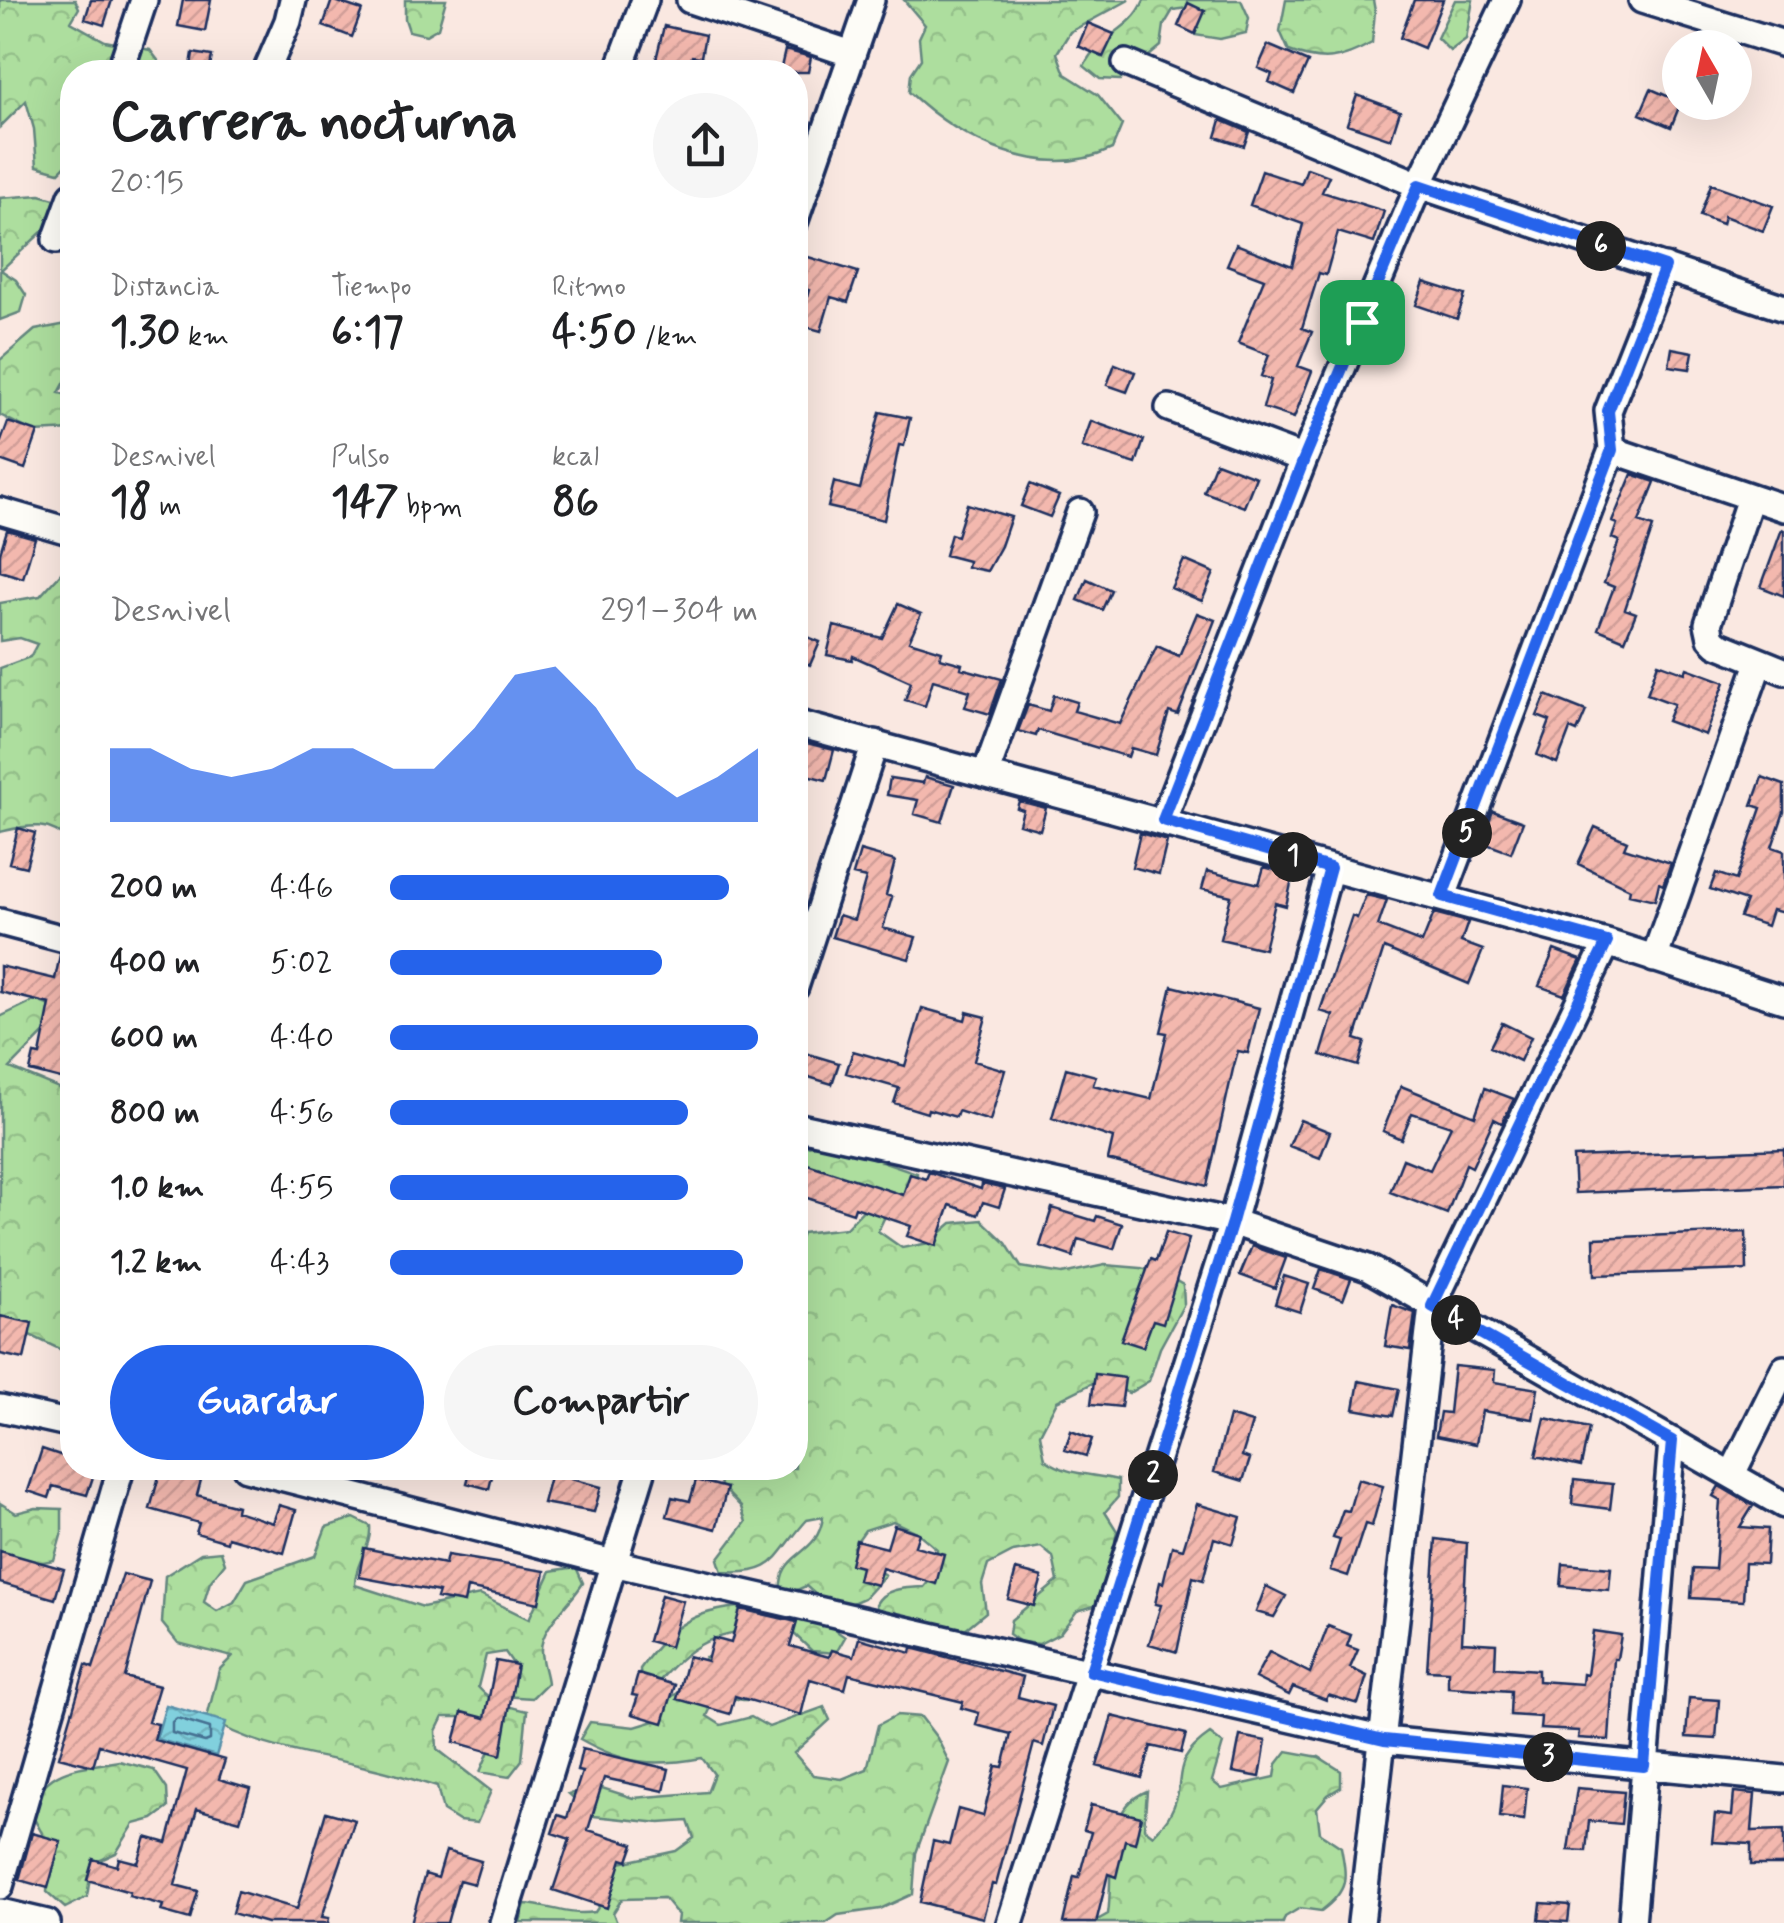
<!DOCTYPE html>
<html lang="es">
<head>
<meta charset="utf-8">
<style>
  :root { --surface:#fff; --page:#f6f6f6; --text:#202124; --muted:#757577; --accent:#2563eb }
  body { margin:0; font-family:Mynerve,sans-serif; background:var(--page); color:var(--text); height:100vh; display:flex; flex-direction:column; font-size:38px; white-space:nowrap }
  * { box-sizing:border-box; margin:0 }
  p { font-size:32px; color:var(--muted) }
  .icon { flex:none; width:55px; height:55px; fill:none; stroke:currentColor; stroke-width:2; stroke-linecap:round; stroke-linejoin:round }
  .map { position:relative; flex:1; overflow:hidden }
  .drawer { position:absolute; left:60px; top:60px; width:748px; height:1420px; display:flex; flex-direction:column; background:var(--surface); border-radius:40px; box-shadow:0 10px 40px #0002 }
  .drawer>* { flex:none }
  .needle { width:65px; rotate:351deg }
  .buttons { position:absolute; left:1662px; top:30px; display:grid; gap:20px }
  .buttons a { display:grid; place-items:center; width:90px; height:90px; border-radius:50%; background:var(--surface); box-shadow:0 10px 40px #0002; font-size:50px }
  .pin { position:absolute; display:grid; place-items:center; width:85px; height:85px; color:#fff; margin:-42px; border-radius:20px; box-shadow:0 5px 15px #0006 }
  .km { position:absolute; width:50px; height:50px; margin:-25px; border-radius:50%; background:#222; color:#fff; font-size:28px; line-height:50px; text-align:center }
  .round { display:grid; place-items:center; flex:none; width:105px; height:105px; border-radius:52px; background:var(--page) }
  .overview { display:flex; align-items:center; justify-content:space-between; height:170px; padding:0 50px }
  h1 { font-size:55px; font-weight:800; line-height:75px }
  .stats { display:grid; grid-template-columns:repeat(3,1fr); gap:15px; height:170px; padding:10px 50px }
  .stats div { display:grid; align-content:center }
  .stats b { font-size:42px; font-weight:800 }
  .stats small { font-size:28px; font-weight:400 }
  .stats p { font-size:28px }
  .chart { height:280px; padding:20px 50px }
  .chart p { display:flex; justify-content:space-between }
  .chart svg { width:100%; height:180px; margin-top:10px; fill:var(--accent); opacity:.7 }
  .action { display:flex; gap:20px; margin-top:auto; padding:20px 50px }
  .action a { flex:1; height:115px; border-radius:60px; background:var(--accent); color:#fff; font-size:40px; font-weight:800; line-height:115px; text-align:center }
  .action a+a { background:var(--page); color:var(--text) }
  ul { padding:0 50px; list-style:none; font-size:32px }
  li { display:grid; grid-template-columns:160px 120px 1fr; align-items:center; height:75px }
  li i { height:25px; border-radius:12px; background:var(--accent) }
  .map>svg:first-child { display:block }
</style>
</head>
<body>
<div class="map">
<svg width="1784" height="1923" viewBox="0 0 1784 1923">
  <defs>
    <pattern id="forest-crowns" width="20" height="18" patternUnits="userSpaceOnUse" patternTransform="scale(2.5)"><rect width="20" height="18" fill="#adde9e"/><path d="M2 6a3 3 0 1 1 6 0M12 15a3 3 0 1 1 6 0" fill="none" stroke="#94bf8a"/></pattern>
    <pattern id="water-waves" width="16" height="10" patternUnits="userSpaceOnUse" patternTransform="scale(2.5)"><rect width="16" height="10" fill="#81d0dd"/><path d="M0 5q4-4 8 0t8 0" fill="none" stroke="#6fb3c0"/></pattern>
    <pattern id="building-hatch" width="6" height="6" patternUnits="userSpaceOnUse" patternTransform="scale(2.5)"><rect width="6" height="6" fill="#f3b8ae"/><path d="M-1 1l2-2M0 6l6-6M5 7l2-2" fill="none" stroke="#d09e98"/></pattern>
  </defs>
  <rect width="100%" height="100%" fill="#fae8e1"/>
  <filter id="ink" filterUnits="userSpaceOnUse"><feTurbulence type="fractalNoise" baseFrequency=".01" numOctaves="2"/><feDisplacementMap in="SourceGraphic" scale="20" xChannelSelector="R" yChannelSelector="G"/><feConvolveMatrix kernelMatrix="1 2 1 2 8 2 1 2 1" color-interpolation-filters="sRGB"/></filter>
  <g filter="url(#ink)">
    <path fill="url(#forest-crowns)" stroke="#64867e" stroke-width="2.5" d="M0,0H75L79,8L71,22L105,41L150,50L163,67L161,72H103L90,66L68,76L69,102L72,108V159L59,172L37,166L34,129L26,101L0,127Z
      M405,0H446L438,28L426,35L409,31L405,19Z
      M904,0H1129L1070,32L1057,53L1065,74L1098,95L1122,125L1112,149C1042,182 961,141 909,92L911,74L921,59L919,38L925,25Z
      M1144,0H1241L1249,18L1246,33L1220,39L1195,35L1188,8L1173,10L1164,25L1161,46L1120,80L1100,79L1084,66C1100,33 1131,32 1144,0Z
      M1286,0H1373L1375,11L1372,43C1341,60 1323,64 1289,51L1280,31Z
      M1455,0H1473L1466,39L1450,51L1437,38Z
      M40,195L72,204L1,270L16,280L26,295L21,312L0,320V198Z
      M72,323V369L59,393L72,396V430L34,432L0,415V360L35,330Z
      M72,561V843C49,820 30,825 0,832V668L30,657L37,644L20,638L0,641V603L40,596Z
      M35,1000L65,1012L10,1068L61,1089L72,1084V1355L0,1321V1017Z
      M829,1143L917,1173L916,1188L889,1208L878,1231L902,1248L929,1243L952,1223L982,1220L1006,1243L1021,1267L1062,1274L1105,1265L1141,1268L1164,1274L1183,1285L1184,1304L1160,1348L1149,1381L1129,1393L1099,1380L1057,1401L1040,1434L1045,1459C1068,1476 1090,1473 1118,1480V1497L1105,1512L1117,1531C1109,1563 1126,1568 1108,1602L1077,1611L1060,1633L1039,1644L1020,1642L1009,1634L1011,1620L1058,1581L1053,1557L1041,1547L1013,1552L988,1565L982,1584L986,1612L964,1630L941,1631L927,1622L877,1612L876,1604C885,1587 907,1588 924,1587L938,1570L937,1549L918,1533L893,1521L865,1530L853,1547L861,1560L885,1575L864,1598L834,1611L806,1586L781,1597C776,1548 817,1561 823,1517L807,1520C774,1556 778,1576 722,1572L718,1559L746,1522L741,1507L721,1486L718,1468H795V1251L802,1233L846,1228L869,1204L795,1176V1158L799,1147Z
      M0,1503L16,1513L36,1508L62,1509V1532L54,1560L0,1570Z
      M354,1518L370,1526C372,1547 355,1562 355,1585L423,1607L480,1595L529,1619L551,1571L576,1567L583,1583C572,1602 540,1627 541,1651C541,1661 546,1673 547,1683L532,1698L503,1696L514,1665L505,1652L486,1655L478,1687C491,1702 508,1707 527,1711L522,1760L509,1777L480,1772L493,1742L463,1717H443L436,1731L437,1749L491,1791L477,1823L459,1821L443,1811L437,1787C412,1779 387,1771 362,1766C308,1753 255,1748 207,1718L219,1670L232,1657L178,1643L162,1623L165,1576L201,1553L221,1551L225,1563L210,1582L204,1602L217,1611L234,1602L247,1580L315,1556L326,1527Z
      M771,1604L824,1622L845,1637L836,1653L812,1651L790,1630C724,1632 700,1632 656,1685H641L640,1669C680,1612 705,1609 771,1604Z
      M705,1657L780,1669V1700H743L722,1696L713,1703L707,1716L721,1725L751,1717L769,1727L824,1707L830,1720L794,1753L813,1775L842,1779L867,1769L878,1725L897,1715L921,1717L937,1738L949,1762L916,1853L913,1894L880,1909L838,1915L826,1923H677L678,1915L664,1898L622,1899L613,1913L617,1923L520,1922L525,1904C552,1906 567,1916 595,1912L607,1894L620,1863L676,1851L694,1838L688,1821L660,1823L594,1816L569,1794L599,1787L633,1798L707,1792L714,1774L702,1758C653,1767 624,1764 580,1739L590,1722L635,1727L658,1720L664,1701L688,1687Z
      M1210,1734L1223,1744L1212,1781L1222,1789L1275,1777L1277,1764L1287,1751L1319,1757L1341,1771V1787L1328,1795L1317,1808L1320,1833L1341,1847C1347,1879 1349,1890 1321,1911L1300,1908L1285,1917L1283,1923H1092L1108,1914C1114,1876 1100,1810 1147,1791L1144,1828L1153,1835C1158,1829 1165,1823 1169,1816C1190,1780 1165,1765 1210,1734Z
      M119,1761L154,1770L167,1789L168,1808L153,1819L134,1824L116,1853L92,1864L87,1897L65,1908L47,1892L50,1848L31,1813C41,1767 78,1768 119,1761Z"/>
    <path fill="url(#water-waves)" stroke="#5890aa" stroke-width="2.5" d="M166,1705L226,1722L216,1756L156,1739Z"/>
    <g fill="none" stroke-linecap="round" stroke-linejoin="round">
      <path stroke="#446f91" stroke-width="2.5" d="M177,1718L210,1728V1740L205,1742L172,1733V1722Z"/>
    </g>
    <path fill="url(#building-hatch)" stroke="#1b2f5e" stroke-width="2.5" d="M91,0H112L104,25L85,19Z
      M183,0H211L205,31L178,26Z
      M332,0L362,10L352,37L323,26Z
      M1414,0H1443L1424,48L1400,38Z
      M1188,3L1205,11L1195,34L1178,26Z
      M1088,23L1114,34L1103,57L1078,46Z
      M664,26L705,35L701,57L692,56L687,72H653Z
      M1268,45L1308,62L1294,93L1269,82L1272,74L1258,68Z
      M785,50L811,57L808,72H780Z
      M193,53L212,56L209,72H190Z
      M1651,89L1681,102L1671,127L1640,114Z
      M1357,95L1400,111L1391,139L1347,124Z
      M1221,120L1249,132L1244,146L1216,137Z
      M1307,168L1329,176L1322,192L1384,211L1374,243L1338,232L1326,275L1319,273L1302,328L1312,332L1298,366L1312,371L1294,418L1263,408L1271,380L1261,376L1269,355L1238,343L1264,279L1227,265L1236,244L1292,266L1303,224L1250,205L1262,171L1301,184Z
      M1711,184L1773,206L1763,231L1724,216L1722,224L1700,216Z
      M795,253L858,272L848,302L831,297L821,331L799,325L809,290L795,286Z
      M1424,282L1465,295L1457,319L1416,305Z
      M1672,348L1693,352L1690,369L1669,366Z
      M1115,364L1135,372L1127,392L1107,385Z
      M880,412L910,418L904,446L899,445L884,520L828,507L834,482L860,489Z
      M1091,421L1144,440L1136,464L1082,447Z
      M8,422L38,432L25,469L0,460V444Z
      M1216,462L1256,477L1244,507L1204,492Z
      M1632,474L1655,482L1639,522L1653,527L1625,609L1636,613L1625,640L1598,629L1614,587L1604,583L1619,541L1612,538L1617,524L1612,522Z
      M1030,484L1059,496L1050,517L1021,506Z
      M967,504L1011,517L1001,546L987,571L967,567L968,561L945,555L951,534L957,536Z
      M1782,529L1784,530V596L1761,587Z
      M7,530L35,538L23,578L0,571V553Z
      M1184,560L1214,573L1202,601L1171,588Z
      M1087,579L1111,590L1102,610L1078,600Z
      M898,604L921,614L909,641L942,651L940,658L962,664L961,668L1002,679L990,714L965,707L970,691L933,680L925,706L905,700L911,682L853,656L852,660L827,655L834,626L882,638Z
      M1197,613L1215,620L1178,715L1169,712L1156,755L1131,748L1128,757L1038,730L1036,736L1018,731L1028,705L1049,711L1054,695L1077,702L1074,711L1120,724L1157,646L1179,656Z
      M795,632L820,642L810,665L795,659Z
      M1658,663L1685,673L1687,668L1725,682L1705,735L1667,721L1674,704L1647,694Z
      M1546,695L1586,711L1577,732L1570,729L1557,763L1537,755L1550,721L1537,716Z
      M795,740L834,750L826,780L795,772Z
      M925,777L954,785L942,822L914,814L918,800L887,795L890,778L923,783Z
      M1762,777L1784,785V812L1772,847L1784,851V913L1772,910L1767,926L1740,917L1746,901L1710,889L1716,873L1736,880L1761,808L1752,805Z
      M1019,801L1046,808L1040,830L1019,824L1023,810L1017,808Z
      M1493,811L1523,822L1511,853L1481,842Z
      M1595,827L1627,841L1624,848L1671,863L1663,885L1659,883L1655,900L1629,894L1630,889L1578,864Z
      M18,828L35,833L26,867L9,863Z
      M1140,833L1167,841L1159,874L1132,867Z
      M860,851L895,861L886,895L892,897L883,928L916,937L909,959L832,937L839,915L854,920L866,878L853,875Z
      M1264,867L1293,875L1286,906L1275,903L1264,949L1220,939L1231,896L1202,889L1207,871L1259,884Z
      M1366,895L1387,900L1378,926L1422,943L1434,913L1468,922L1461,942L1483,950L1469,984L1384,948L1355,1039L1365,1042L1358,1066L1321,1055L1333,1015L1320,1011L1352,916L1357,918Z
      M1554,950L1581,960L1564,995L1539,986Z
      M60,955L72,957V1082L30,1071L34,1054L40,1055L50,1004L0,992V966L55,979Z
      M1172,986L1259,1008L1248,1053L1238,1051L1233,1069L1207,1186L1108,1160L1113,1138L1052,1118L1066,1068L1096,1076L1093,1085L1151,1099L1167,1033L1161,1032Z
      M922,1008L965,1020L967,1012L986,1017L974,1061L1005,1070L990,1121L958,1111L956,1117L928,1109L927,1113L894,1103L899,1088L846,1073L853,1051L905,1066Z
      M1502,1023L1531,1037L1520,1061L1490,1047Z
      M795,1050L839,1063L832,1084L795,1073Z
      M1401,1086L1475,1116L1485,1088L1514,1099L1502,1123L1494,1119L1472,1167L1466,1164L1447,1214L1390,1192L1403,1159L1430,1170L1451,1126L1412,1113L1401,1139L1383,1131Z
      M1300,1120L1330,1132L1320,1158L1289,1146Z
      M1784,1149V1185L1575,1193L1573,1157Z
      M795,1160L903,1195L910,1174L926,1179L929,1172L981,1189L982,1184L1005,1189L999,1207L983,1202L978,1215L950,1205L936,1246L907,1236L911,1226L855,1207L853,1213L795,1194Z
      M1052,1208L1095,1221L1097,1216L1122,1224L1114,1249L1078,1239L1073,1257L1040,1246Z
      M1166,1232L1189,1239L1163,1323L1153,1320L1143,1347L1121,1340L1151,1259L1156,1261Z
      M1746,1232L1747,1270L1595,1275L1594,1238Z
      M1252,1246L1286,1258L1275,1288L1240,1275Z
      M1321,1269L1351,1279L1343,1300L1314,1289Z
      M1284,1276L1309,1284L1300,1312L1275,1304Z
      M1392,1305L1415,1313L1410,1350L1385,1346Z
      M0,1316L32,1323L24,1359L0,1354Z
      M1454,1366L1495,1370L1494,1382L1538,1389L1533,1419L1482,1411L1476,1444L1436,1436L1440,1412L1449,1413Z
      M1095,1374L1125,1378L1121,1407L1091,1404Z
      M1359,1381L1399,1389L1393,1416L1354,1409Z
      M1229,1416L1252,1423L1242,1456L1250,1459L1243,1481L1214,1472Z
      M1545,1418L1589,1428L1581,1466L1536,1456Z
      M1071,1431L1092,1439L1086,1456L1065,1450Z
      M42,1449L72,1459V1468H96L87,1495L53,1486L49,1498L28,1491Z
      M471,1468H494L489,1489L467,1483Z
      M161,1469L201,1480L197,1495L237,1506L236,1511L273,1523L279,1505L296,1510L284,1553L228,1537L227,1542L196,1533L199,1523L150,1509Z
      M552,1469L572,1474L571,1479L601,1487L594,1512L543,1503Z
      M1358,1479L1383,1486L1372,1526L1365,1524L1348,1576L1330,1570L1340,1540L1333,1538L1343,1510L1349,1511Z
      M696,1480L727,1488L716,1529L667,1516L672,1497L690,1501Z
      M1574,1480L1613,1484L1610,1509L1572,1504Z
      M1719,1486L1753,1506L1740,1527L1768,1529L1766,1564L1745,1563L1743,1601L1691,1598L1693,1568L1715,1569L1720,1500L1713,1496Z
      M1197,1504L1241,1517L1233,1544L1214,1538L1203,1580L1193,1577L1177,1652L1149,1644L1161,1605L1155,1604L1160,1582L1163,1583L1172,1546L1183,1549Z
      M894,1525L919,1533L915,1546L944,1554L936,1584L882,1568L877,1585L858,1580L861,1567L850,1564L856,1540L887,1548Z
      M1436,1539L1467,1543L1462,1642L1496,1644L1495,1667L1538,1670V1681L1582,1684L1583,1674L1587,1675L1593,1631L1621,1635L1617,1659H1614L1609,1740L1578,1738L1579,1731L1540,1729L1541,1717L1510,1715L1511,1691L1448,1687V1671L1427,1670Z
      M364,1548L445,1564L447,1555L545,1571L539,1603L467,1588L464,1603L437,1598L439,1592L359,1577Z
      M0,1551L64,1569L55,1599L0,1583Z
      M1563,1564L1611,1568L1609,1590L1561,1586Z
      M1016,1570L1042,1577L1034,1606L1008,1599Z
      M123,1574L150,1581L125,1677L159,1686L148,1722L158,1724L154,1740L225,1760L219,1779L250,1788L240,1821L197,1809L175,1885L198,1891L190,1919L161,1911L163,1905L129,1896L130,1892L87,1880L93,1859L117,1866L119,1858L138,1863L146,1837L167,1843L187,1770L99,1745L93,1766L59,1757L86,1665L93,1668Z
      M1266,1586L1286,1596L1274,1617L1256,1612Z
      M661,1595L683,1601L670,1647L648,1641Z
      M740,1609L797,1622L790,1646L829,1657L832,1650L854,1656L859,1638L911,1653L912,1648L1023,1677L1018,1697L1053,1706L1043,1746L1034,1743L996,1885L992,1884L983,1918L920,1902L933,1841L949,1845L958,1809L983,1816L996,1766L1003,1767L1011,1734L976,1725L979,1713L961,1708L963,1702L849,1674L845,1689L810,1679L801,1715L735,1696L730,1714L677,1699L688,1656L707,1661L713,1638L731,1643Z
      M1328,1626L1351,1635L1347,1646L1358,1650L1350,1668L1367,1676L1358,1704L1328,1695L1326,1700L1293,1687L1289,1695L1255,1678L1269,1652L1310,1673Z
      M496,1661L517,1665L501,1755L454,1742L462,1712L485,1718Z
      M638,1674L675,1685L663,1723L632,1714L638,1696L632,1695Z
      M1689,1698L1719,1700L1716,1739L1686,1737Z
      M1112,1716L1186,1734L1181,1753L1151,1746L1142,1778L1097,1766Z
      M1240,1736L1266,1741L1260,1777L1233,1772Z
      M582,1749L669,1769L664,1791L604,1778L588,1830L634,1844L628,1861L622,1859L607,1908L553,1890L570,1839L552,1833L558,1815L567,1818L582,1772L577,1771Z
      M1503,1785L1527,1788L1524,1820L1500,1817Z
      M1577,1788L1624,1792L1621,1824L1589,1821L1586,1851L1568,1850Z
      M1734,1792L1755,1794L1752,1831L1784,1830V1865H1751V1844L1712,1842L1715,1814L1732,1816Z
      M1091,1805L1141,1817L1135,1843L1125,1840L1116,1877L1108,1874L1096,1923H1063L1074,1876L1079,1877L1091,1832L1084,1830Z
      M326,1812L355,1820L322,1917L329,1918L328,1923H267L232,1913L238,1891L297,1909Z
      M32,1833L61,1841L48,1888L19,1880Z
      M446,1851L481,1861L474,1884L459,1880L447,1923H411L425,1874L438,1878Z
      M1541,1903L1570,1905L1568,1922L1539,1920Z"/>
    <g fill="none" stroke-linecap="round" stroke-linejoin="round">
      <g stroke="#1b2f5e" stroke-width="32">
        <path id="minor" d="M690,0L852,54
          M1642,0L1784,44
          M1126,63L1419,185L1784,308
          M120,72L144,0
          M266,72L288,21L293,0
          M618,72L645,0
          M795,220L871,0
          M56,240L72,196
          M1169,408L1304,459
          M1612,450L1784,508
          M1750,498L1708,624L1711,638L1717,644L1784,671
          M0,511L72,532
          M795,723L1607,943L1784,1000
          M986,773L1080,512
          M1163,820L1304,459L1419,185L1507,0
          M1443,896L1612,450L1608,411L1665,267
          M0,922L72,941
          M1654,959L1759,663
          M795,987L875,743
          M795,1126L1232,1222L1368,1268L1784,1505
          M0,1408L72,1424
          M246,1468L613,1563L1384,1740L1784,1779
          M1732,1474L1784,1369
          M0,1886L121,1468
          M0,1912L47,1923
          M503,1923L643,1468
          M1010,1923L1232,1222L1330,868
          M1361,1923L1432,1306L1607,943
          M1632,1923L1672,1441"/>
      </g>
      <use href="#minor" stroke="#fdfcf7" stroke-width="25"/>
    </g>
  </g>
  <g fill="none" stroke-linecap="round" stroke-linejoin="round" filter="url(#ink)">
    <g stroke="#fff" stroke-width="20">
      <path id="route" d="M1419,185L1665,267L1608,411L1612,450L1442,896L1607,942L1432,1306L1672,1441L1644,1766L1384,1740L1091,1671L1232,1222L1330,868L1163,820L1304,459Z"/>
    </g>
    <use href="#route" stroke="#2563eb" stroke-width="12"/>
  </g>
</svg>
<div class="buttons">
<a><svg class="needle" viewBox="-14 -14 28 28"><path d="M0-13l5 13h-10z" fill="#e53935"/><path d="M0 13l5-13h-10z" fill="#757577"/></svg></a>
</div>
<div class="pin" style="left:1362px;top:322px;background:#1e9e55"><svg class="icon" aria-label="arrive" viewBox="0 0 24 24"><path d="M6 21V4h12l-3 4 3 4H6"/></svg></div>
<b class="km" style="left:1293px;top:857px">1</b>
<b class="km" style="left:1153px;top:1475px">2</b>
<b class="km" style="left:1548px;top:1757px">3</b>
<b class="km" style="left:1456px;top:1320px">4</b>
<b class="km" style="left:1467px;top:833px">5</b>
<b class="km" style="left:1601px;top:246px">6</b>
<section class="drawer">
<div class="overview"><div><h1>Carrera nocturna</h1><p>20:15</p></div><a class="round"><svg class="icon" aria-label="share" viewBox="0 0 24 24"><path d="M12 15V3M7 8l5-5 5 5M5 13v7h14v-7"/></svg></a></div>
<div class="stats">
<div><p>Distancia</p><b>1.30<small> km</small></b></div>
<div><p>Tiempo</p><b>6:17</b></div>
<div><p>Ritmo</p><b>4:50<small> /km</small></b></div>
</div>
<div class="stats">
<div><p>Desnivel</p><b>18<small> m</small></b></div>
<div><p>Pulso</p><b>147<small> bpm</small></b></div>
<div><p>kcal</p><b>86</b></div>
</div>
<div class="chart"><p><span>Desnivel</span>291–304 m</p>
<svg viewBox="0 0 160 44" preserveAspectRatio="none"><path d="M0 44V26L10 26L20 31L30 33L40 31L50 26L60 26L70 31L80 31L90 21L100 8L110 6L120 16L130 31L140 38L150 33L160 26V44z"/></svg>
</div>
<ul>
<li><b>200 m</b>4:46<i style="width:92%"></i></li>
<li><b>400 m</b>5:02<i style="width:74%"></i></li>
<li><b>600 m</b>4:40<i style="width:100%"></i></li>
<li><b>800 m</b>4:56<i style="width:81%"></i></li>
<li><b>1.0 km</b>4:55<i style="width:81%"></i></li>
<li><b>1.2 km</b>4:43<i style="width:96%"></i></li>
</ul>
<div class="action"><a>Guardar</a><a>Compartir</a></div>
</section>
</div>
</body>
</html>
